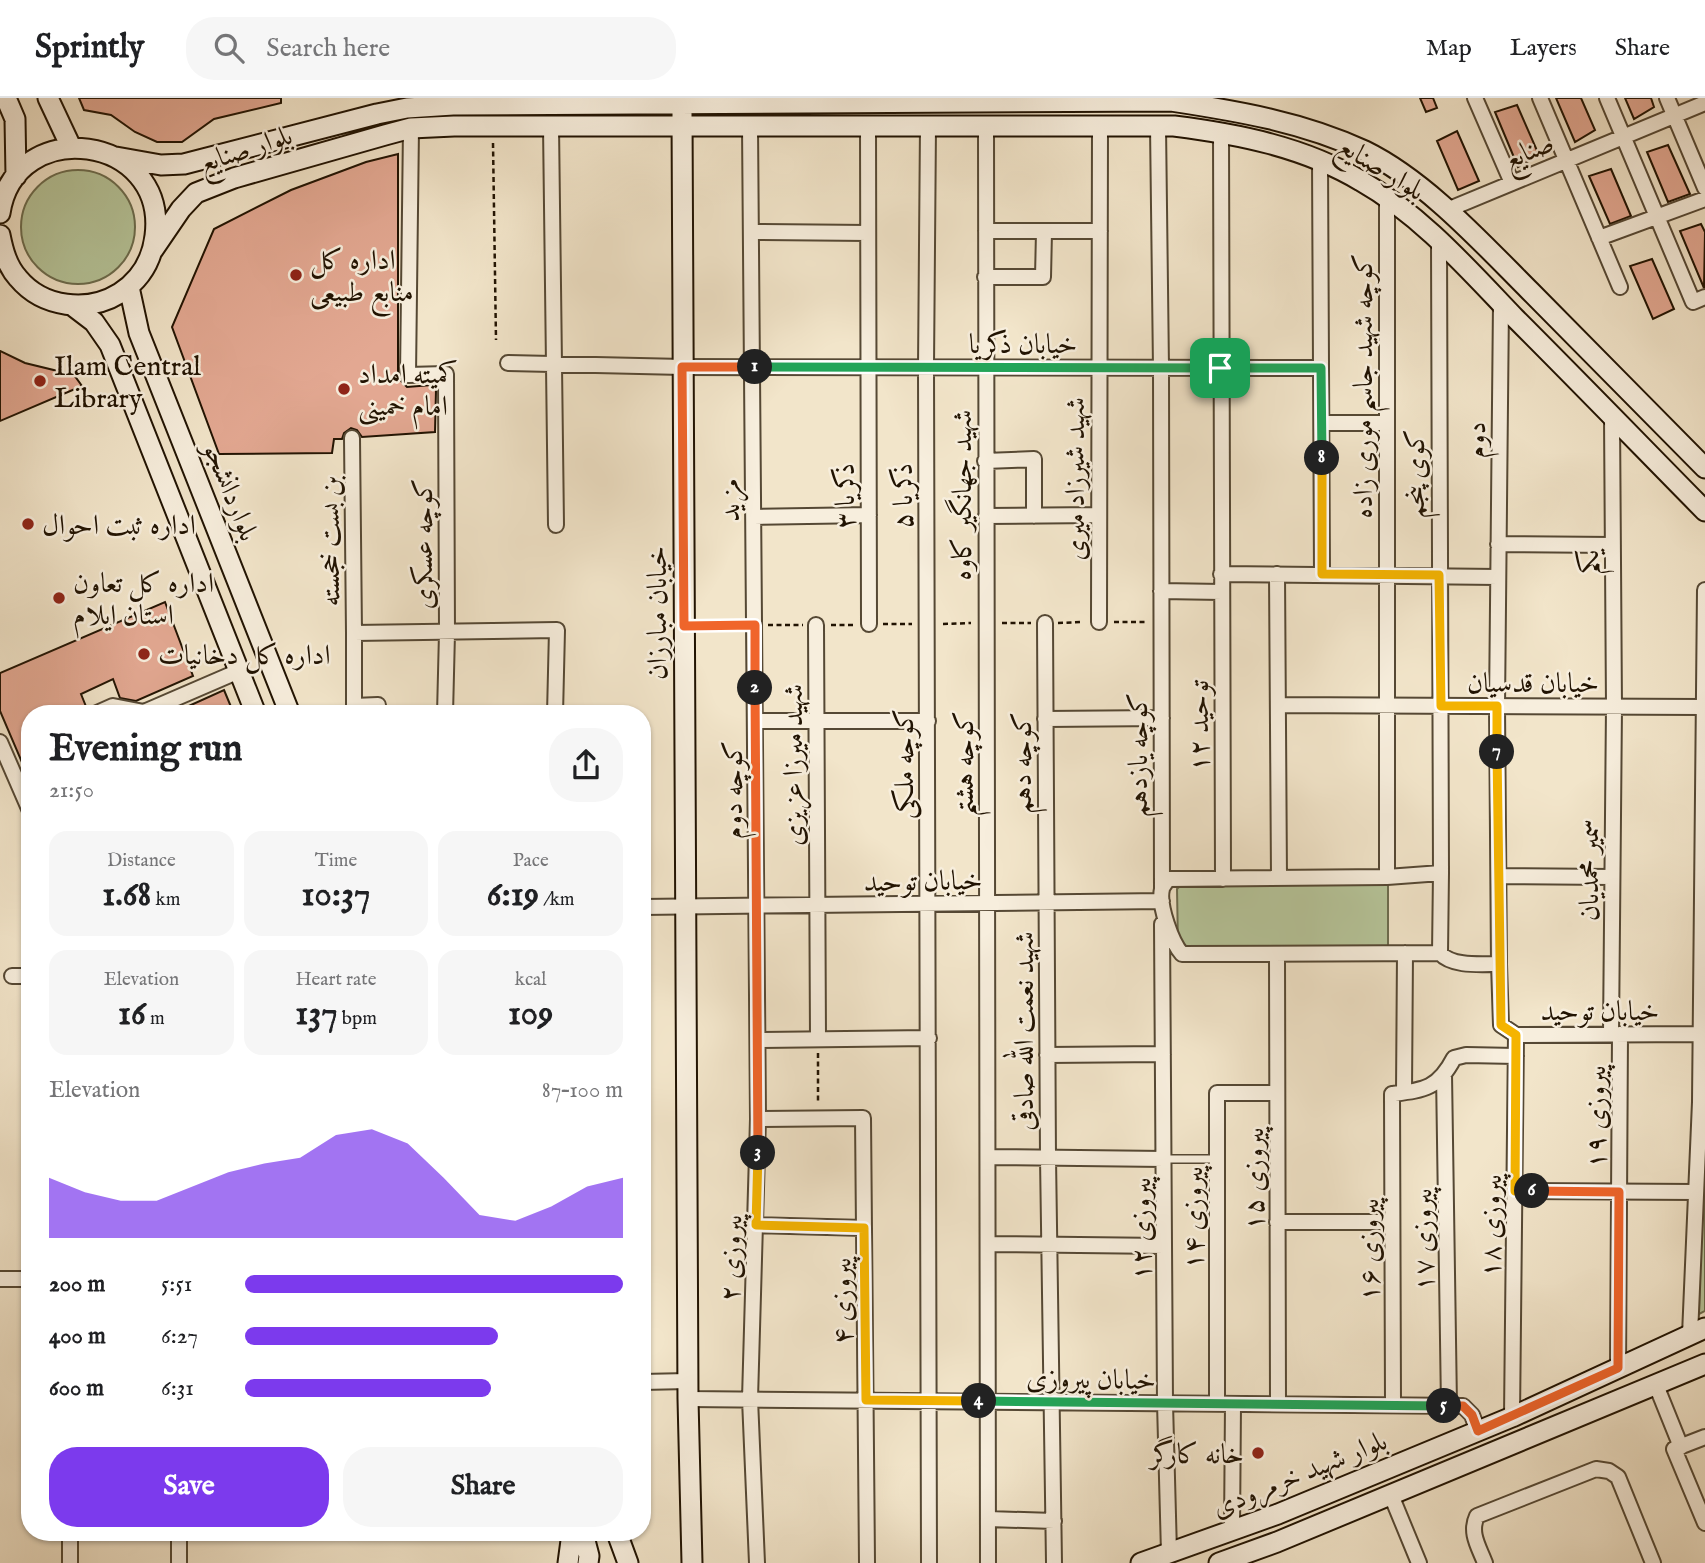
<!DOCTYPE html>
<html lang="en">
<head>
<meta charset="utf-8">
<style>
  :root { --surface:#fff; --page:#f6f6f6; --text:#202124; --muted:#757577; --line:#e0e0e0; --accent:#7c3aed }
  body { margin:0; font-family:"IM FELL English",Amiri,serif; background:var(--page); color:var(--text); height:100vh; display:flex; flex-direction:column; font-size:26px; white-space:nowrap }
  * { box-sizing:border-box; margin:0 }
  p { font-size:23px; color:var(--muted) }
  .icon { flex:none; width:38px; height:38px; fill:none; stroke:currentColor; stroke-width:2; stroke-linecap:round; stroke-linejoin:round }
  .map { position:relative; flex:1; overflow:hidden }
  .details { position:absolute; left:21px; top:607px; width:630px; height:836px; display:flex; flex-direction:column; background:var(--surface); border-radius:28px; box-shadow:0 2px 5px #0004 }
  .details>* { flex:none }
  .pin { position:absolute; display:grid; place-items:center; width:60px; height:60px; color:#fff; margin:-30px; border-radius:14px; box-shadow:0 4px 10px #0006 }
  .km { position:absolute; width:35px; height:35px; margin:-18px; border-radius:50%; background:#222; color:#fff; font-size:19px; line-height:35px; text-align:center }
  .round { display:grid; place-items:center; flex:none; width:74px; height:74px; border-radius:28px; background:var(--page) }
  .head { display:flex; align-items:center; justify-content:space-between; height:119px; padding:0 28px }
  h1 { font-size:38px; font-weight:700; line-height:52px }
  .figures { display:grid; grid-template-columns:repeat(3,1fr); gap:10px; height:119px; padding:7px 28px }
  .figures div { display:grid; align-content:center; border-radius:18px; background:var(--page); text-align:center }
  .figures b { font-size:35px; font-weight:700 }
  .figures small { font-size:19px; font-weight:400 }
  .figures p { font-size:19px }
  .chart { height:196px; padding:14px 28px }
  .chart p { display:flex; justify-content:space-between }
  .chart svg { width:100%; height:126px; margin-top:7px; fill:var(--accent); opacity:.7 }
  .cta { display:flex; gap:14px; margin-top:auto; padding:14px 28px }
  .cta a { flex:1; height:80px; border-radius:28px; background:var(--accent); color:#fff; font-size:28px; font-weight:700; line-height:80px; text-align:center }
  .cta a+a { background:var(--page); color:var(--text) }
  ul { padding:0 28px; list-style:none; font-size:23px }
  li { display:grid; grid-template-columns:112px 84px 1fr; align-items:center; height:52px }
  li i { height:18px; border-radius:9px; background:var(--accent) }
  header { display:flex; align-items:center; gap:42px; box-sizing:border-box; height:98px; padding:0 35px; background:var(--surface); border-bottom:2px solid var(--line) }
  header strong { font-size:33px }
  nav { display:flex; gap:38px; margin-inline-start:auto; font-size:24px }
  .search { width:490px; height:63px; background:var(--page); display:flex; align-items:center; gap:18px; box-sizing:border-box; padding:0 24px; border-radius:28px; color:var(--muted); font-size:26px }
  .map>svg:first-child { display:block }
</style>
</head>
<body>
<header>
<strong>Sprintly</strong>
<div class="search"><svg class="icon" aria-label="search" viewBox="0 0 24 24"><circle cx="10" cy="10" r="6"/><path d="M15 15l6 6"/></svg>Search here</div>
<nav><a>Map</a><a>Layers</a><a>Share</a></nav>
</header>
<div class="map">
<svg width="1705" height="1465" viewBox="0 0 1705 1465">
  <rect width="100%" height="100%" fill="#f2e5ca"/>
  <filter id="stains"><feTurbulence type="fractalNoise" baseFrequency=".00286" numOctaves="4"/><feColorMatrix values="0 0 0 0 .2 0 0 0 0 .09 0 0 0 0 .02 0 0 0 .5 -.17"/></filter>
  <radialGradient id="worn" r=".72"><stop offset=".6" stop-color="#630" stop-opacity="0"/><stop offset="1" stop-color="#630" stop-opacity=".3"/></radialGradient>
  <path fill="#b6c59a" stroke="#6c6c4e" stroke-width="2" d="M21 129a57 57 0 1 1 114 0a57 57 0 1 1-114 0Z
    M1388,785V850L1182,853L1178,847L1177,791L1182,786Z
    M1702,1066L1705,1074V1213L1699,1216Z"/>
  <path fill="#e3a892" stroke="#211302" stroke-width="2" d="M79,0H281V5L214,21L182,44H157L135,34L111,17L84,12Z
    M1420,0H1433L1437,10L1426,14Z
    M1556,0H1581L1595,32L1575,44Z
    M1625,0H1651L1654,9L1634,21Z
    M1517,7L1539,57L1518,69L1495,14Z
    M1457,33L1479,83L1458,92L1437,43Z
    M1668,47L1690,96L1668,104L1647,54Z
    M398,56V278L400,282L407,289L432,287L436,292L435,334L362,339L357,332L351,330L344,335L342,341H334L332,355L219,356L172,229L214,131L291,92L366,64Z
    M1611,71L1631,118L1610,126L1589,78Z
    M1701,126L1705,134L1704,190L1680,133Z
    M1652,161L1674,211L1653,221L1630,168Z
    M0,253L25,265L74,277L82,288L0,323Z
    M165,504L193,578L136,603L120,600L113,581L81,596L87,611L86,616H30V683L0,613V575Z
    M224,592L234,616H171Z"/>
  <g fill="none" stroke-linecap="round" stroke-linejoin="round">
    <g stroke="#554834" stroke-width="10">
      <path id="lane" d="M1164,1061H1217"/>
    </g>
    <g stroke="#554834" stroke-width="18">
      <path id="street" d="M1475,0L1512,85
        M1540,0L1620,189
        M1607,0L1693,204L1705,199
        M1667,0L1705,90
        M551,28L556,427
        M750,28L758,1021L750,1301L757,1465
        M868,28L869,526
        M928,28L926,269L929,1465
        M986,28L988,1465
        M1158,28L1161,270L1162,790
        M411,30L408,277L446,276L447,535L445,616
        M1221,34L1223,781
        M1320,62L1322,476
        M1447,112L1705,5
        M986,133H1100
        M751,134L868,135
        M1599,140L1705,101
        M1439,143L1441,775
        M985,179H1043L1044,134
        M508,265L683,269L1321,270
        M1322,325H1387
        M352,340L354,535L557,532L555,616
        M985,363L1034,361V418
        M986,418L1099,417
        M754,419L869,417
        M1498,446L1613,447
        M1221,476L1498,479
        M1277,476L1279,780
        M1161,493L1222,494
        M1099,524L1100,28
        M1045,525L1048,1060L1054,1465
        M816,527L818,941
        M354,535V608L378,607V616
        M1278,607L1704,609
        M95,616L113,608L144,614L239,573
        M1045,621L1162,620
        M756,623H928
        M0,644L30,713
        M1499,778L1612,779
        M1387,779V101
        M642,809L1162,803
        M1162,826L1165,1305L1169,1455
        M1440,855L1182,856C1172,845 1158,807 1162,791C1162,789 1167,783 1168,781L1387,779L1441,775L1440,855C1452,869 1481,866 1499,866L1501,927L1516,937L1700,936
        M1277,856L1278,1306
        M1499,866L1497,608L1501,205
        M12,878H30
        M1611,936L1614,609L1612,319
        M758,942L929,940
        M1047,957L1163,956
        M1444,976L1449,1308
        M1404,994L1405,855
        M758,1021L863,1020L867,1465
        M988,1059L1164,1061
        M1515,1093L1696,1094
        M1277,1124H1392
        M756,1127L864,1130
        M988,1146L1164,1148
        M0,1181H30
        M1690,1237L1700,1004L1705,492
        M1618,1270L1620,936
        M642,1284L688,1283
        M1656,1287L1681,1349
        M688,1301L1463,1308L1472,1317L1478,1333
        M1217,1306V995H1277
        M1393,1307L1392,996C1424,992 1438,991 1454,960L1466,957L1516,958
        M1512,1319L1516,937
        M1705,1339L1674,1351L1705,1425
        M1391,1397L1419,1465
        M988,1421L1054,1423
        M1232,1432L1233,1306
        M70,1465V1435
        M179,1465V1435
        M1485,1465C1479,1449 1469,1435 1477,1418L1596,1371L1609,1373L1618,1379L1653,1465"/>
    </g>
    <g stroke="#211302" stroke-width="23">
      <path id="secondary" d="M6,0L15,21L16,78
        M48,0L71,49
        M682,15L688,1301L692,1465
        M116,59L161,67L184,66L377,16L407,10L453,7L1171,3C1237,13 1303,24 1365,53C1426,83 1482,145 1530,193C1588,252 1647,311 1705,370
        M0,115C15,16 168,36 155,138C152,162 140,182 120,195C88,215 43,210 18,180C7,168 3,152 0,137
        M153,152L181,111L196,95L234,80L385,37L411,30L454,28H1174C1238,36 1304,49 1361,83C1421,117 1468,171 1515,220C1579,284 1642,349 1705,413
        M129,189L139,235L290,616
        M73,208L94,224L110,247L256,616
        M583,1435L589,1458L588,1465
        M617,1435L628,1465
        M568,1465L572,1435
        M1141,1465L1278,1416L1512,1319L1705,1230
        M1219,1465L1277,1444L1705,1266"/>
    </g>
    <path stroke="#211302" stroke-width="2.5" stroke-dasharray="5 3.5" stroke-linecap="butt" d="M493,45L496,242
      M1114,524H1146
      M1002,525H1031
      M1058,525L1083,524
      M883,526H912
      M943,526L971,525
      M768,527H803
      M831,527H856
      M701,528L740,527
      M818,955V1004"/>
    <use href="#lane" stroke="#f7eedd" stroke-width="7"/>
    <use href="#street" stroke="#f7eedd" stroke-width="14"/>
    <use href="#secondary" stroke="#f7eedd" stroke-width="19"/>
  </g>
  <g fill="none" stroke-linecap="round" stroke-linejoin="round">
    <g stroke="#fff" stroke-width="14">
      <path id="split-1" d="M755,269L1220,270"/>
    </g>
    <g stroke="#fff" stroke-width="14">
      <path id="split-2" d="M755,269H682L684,528L755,527V590"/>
    </g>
    <g stroke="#fff" stroke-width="14">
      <path id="split-3" d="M755,590L758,1055"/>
    </g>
    <g stroke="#fff" stroke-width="14">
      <path id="split-4" d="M758,1055L756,1127L864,1130L866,1302L979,1303"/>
    </g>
    <g stroke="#fff" stroke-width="14">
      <path id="split-5" d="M979,1303L1444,1308"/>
    </g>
    <g stroke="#fff" stroke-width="14">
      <path id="split-6" d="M1444,1308H1463L1472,1317L1478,1333L1618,1270L1619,1094L1532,1093"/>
    </g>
    <g stroke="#fff" stroke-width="14">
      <path id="split-7" d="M1497,654L1501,927L1516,937L1515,1093H1532"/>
    </g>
    <g stroke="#fff" stroke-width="14">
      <path id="split-8" d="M1322,360V476L1439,477L1441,608H1497V654"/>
    </g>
    <g stroke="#fff" stroke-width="14">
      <path id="split-9" d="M1220,270H1321L1322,360"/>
    </g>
    <use href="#split-1" stroke="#22a559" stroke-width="9"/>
    <use href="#split-2" stroke="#f0652b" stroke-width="9"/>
    <use href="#split-3" stroke="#f0652b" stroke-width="9"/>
    <use href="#split-4" stroke="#f5b400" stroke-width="9"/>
    <use href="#split-5" stroke="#22a559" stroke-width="9"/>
    <use href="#split-6" stroke="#f0652b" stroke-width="9"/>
    <use href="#split-7" stroke="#f5b400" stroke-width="9"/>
    <use href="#split-8" stroke="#f5b400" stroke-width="9"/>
    <use href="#split-9" stroke="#22a559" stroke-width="9"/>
  </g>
  <g fill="#8f2418" stroke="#f7eedd" stroke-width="2.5">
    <circle cx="296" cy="177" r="7"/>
    <circle cx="40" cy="283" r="7"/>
    <circle cx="344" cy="291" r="7"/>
    <circle cx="28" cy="426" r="7"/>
    <circle cx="59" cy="500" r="7"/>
    <circle cx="144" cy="556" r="7"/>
    <circle cx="1258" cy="1355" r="7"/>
  </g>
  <g text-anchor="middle" stroke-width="5" stroke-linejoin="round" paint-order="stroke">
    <g font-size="28" fill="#211302" stroke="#f7eedd">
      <text transform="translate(245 50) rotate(-18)" y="10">بلوار صنایع</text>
      <text transform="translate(1528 52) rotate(-23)" y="10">صنایع</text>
      <text transform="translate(1382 69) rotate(32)" y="10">بلوار صنایع</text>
      <text x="1023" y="255">خیابان ذکریا</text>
      <text transform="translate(1362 288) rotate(-90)" y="10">کوچه شهید جاسم موری زاده</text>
      <text transform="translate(1475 342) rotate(-89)" y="10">دوم</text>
      <text transform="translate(1414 376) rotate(-90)" y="10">کوی پنجم</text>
      <text transform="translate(1074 381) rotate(-90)" y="10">شهید شیرزاد میری</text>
      <text transform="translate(232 393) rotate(68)" y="10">بلواردانشجو</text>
      <text transform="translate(961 397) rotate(-90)" y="10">شهید جهانگیر کاوه</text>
      <text transform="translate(844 398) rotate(-90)" y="10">ذکریا ۳</text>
      <text transform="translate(902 398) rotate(-90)" y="10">ذکریا ۵</text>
      <text transform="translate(729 402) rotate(-90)" y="10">مزید</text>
      <text transform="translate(329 443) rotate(-90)" y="10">بن بست خجسته</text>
      <text transform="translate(422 446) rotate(-90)" y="10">کوچه عسکری</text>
      <text transform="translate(1588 464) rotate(-90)" y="10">یکم</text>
      <text transform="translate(656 515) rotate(-90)" y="10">خیابان مبارزان</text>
      <text x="1533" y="594">خیابان قدسیان</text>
      <text transform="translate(1198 628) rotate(-90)" y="10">توحید ۱۲</text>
      <text transform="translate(1137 657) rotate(-90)" y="10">کوچه یازدهم</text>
      <text transform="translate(1021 665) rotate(-90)" y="10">کوچه دهم</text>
      <text transform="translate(903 666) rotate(-90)" y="10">کوچه ملکی</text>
      <text transform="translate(963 666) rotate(-90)" y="10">کوچه هشتم</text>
      <text transform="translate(792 667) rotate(-90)" y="10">شهید میرزا عزیزی</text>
      <text transform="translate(732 692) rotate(-90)" y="10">کوچه دوم</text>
      <text transform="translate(1588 772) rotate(-90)" y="10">سمیر محمدیان</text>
      <text transform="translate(923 782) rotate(-1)" y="10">خیابان توحید</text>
      <text x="1600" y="922">خیابان توحید</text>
      <text transform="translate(1023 933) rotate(-90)" y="10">شهید نعمت الله صادقی</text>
      <text transform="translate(1595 1019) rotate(-90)" y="10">پیروزی ۱۹</text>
      <text transform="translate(1253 1081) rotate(-90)" y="10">پیروزی ۱۵</text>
      <text transform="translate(1192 1120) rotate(-90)" y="10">پیروزی ۱۴</text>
      <text transform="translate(1490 1128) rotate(-89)" y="10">پیروزی ۱۸</text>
      <text transform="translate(1140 1131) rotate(-90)" y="10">پیروزی ۱۲</text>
      <text transform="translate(1422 1142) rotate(-91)" y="10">پیروزی ۱۷</text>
      <text transform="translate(1368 1152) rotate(-90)" y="10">پیروزی ۱۶</text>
      <text transform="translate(730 1160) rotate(-88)" y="10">پیروزی ۲</text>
      <text transform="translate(841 1203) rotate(-91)" y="10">پیروزی ۴</text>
      <text transform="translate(1091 1280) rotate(1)" y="10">خیابان پیروزی</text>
      <text transform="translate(1299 1375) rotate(-22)" y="10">بلوار شهید خرمرودی</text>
    </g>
    <g font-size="28" fill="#211302" stroke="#f7eedd" text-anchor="start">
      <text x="310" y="171">اداره کل<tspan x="310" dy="32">منابع طبیعی</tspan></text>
      <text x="54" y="277">Ilam Central<tspan x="54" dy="32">Library</tspan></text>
      <text x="358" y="285">کمیته امداد<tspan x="358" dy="32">امام خمینی</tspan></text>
      <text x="42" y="436">اداره ثبت احوال</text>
      <text x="73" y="494">اداره کل تعاون<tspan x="73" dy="32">استان ایلام</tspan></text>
      <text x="158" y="566">اداره کل دخانیات</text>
      <text x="1244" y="1365" text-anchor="end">خانه کارگر</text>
    </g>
  </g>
  <rect width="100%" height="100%" filter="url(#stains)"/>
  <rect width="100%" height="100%" fill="url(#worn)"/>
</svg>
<div class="pin" style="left:1220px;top:270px;background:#1e9e55"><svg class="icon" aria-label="arrive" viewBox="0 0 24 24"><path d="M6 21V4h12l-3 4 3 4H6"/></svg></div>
<b class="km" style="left:755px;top:269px">1</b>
<b class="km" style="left:755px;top:590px">2</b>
<b class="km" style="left:758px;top:1055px">3</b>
<b class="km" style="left:979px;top:1303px">4</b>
<b class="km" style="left:1444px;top:1308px">5</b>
<b class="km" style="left:1532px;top:1093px">6</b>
<b class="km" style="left:1497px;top:654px">7</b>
<b class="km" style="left:1322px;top:360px">8</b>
<section class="details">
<div class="head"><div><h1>Evening run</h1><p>21:50</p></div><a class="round"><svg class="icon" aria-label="share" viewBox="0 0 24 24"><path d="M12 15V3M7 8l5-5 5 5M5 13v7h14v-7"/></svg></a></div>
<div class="figures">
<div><p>Distance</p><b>1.68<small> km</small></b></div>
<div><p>Time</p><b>10:37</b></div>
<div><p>Pace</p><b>6:19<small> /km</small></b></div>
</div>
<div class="figures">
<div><p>Elevation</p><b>16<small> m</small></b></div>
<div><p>Heart rate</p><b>137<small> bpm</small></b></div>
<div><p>kcal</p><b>109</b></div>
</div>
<div class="chart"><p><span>Elevation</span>87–100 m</p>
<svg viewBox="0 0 160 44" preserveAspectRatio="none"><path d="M0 44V23L10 28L20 31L30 31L40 26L50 21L60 18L70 16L80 8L90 6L100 11L110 23L120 36L130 38L140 33L150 26L160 23V44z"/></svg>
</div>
<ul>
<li><b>200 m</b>5:51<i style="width:100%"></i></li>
<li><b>400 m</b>6:27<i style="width:67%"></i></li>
<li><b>600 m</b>6:31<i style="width:65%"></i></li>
</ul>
<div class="cta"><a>Save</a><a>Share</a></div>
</section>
</div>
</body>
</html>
